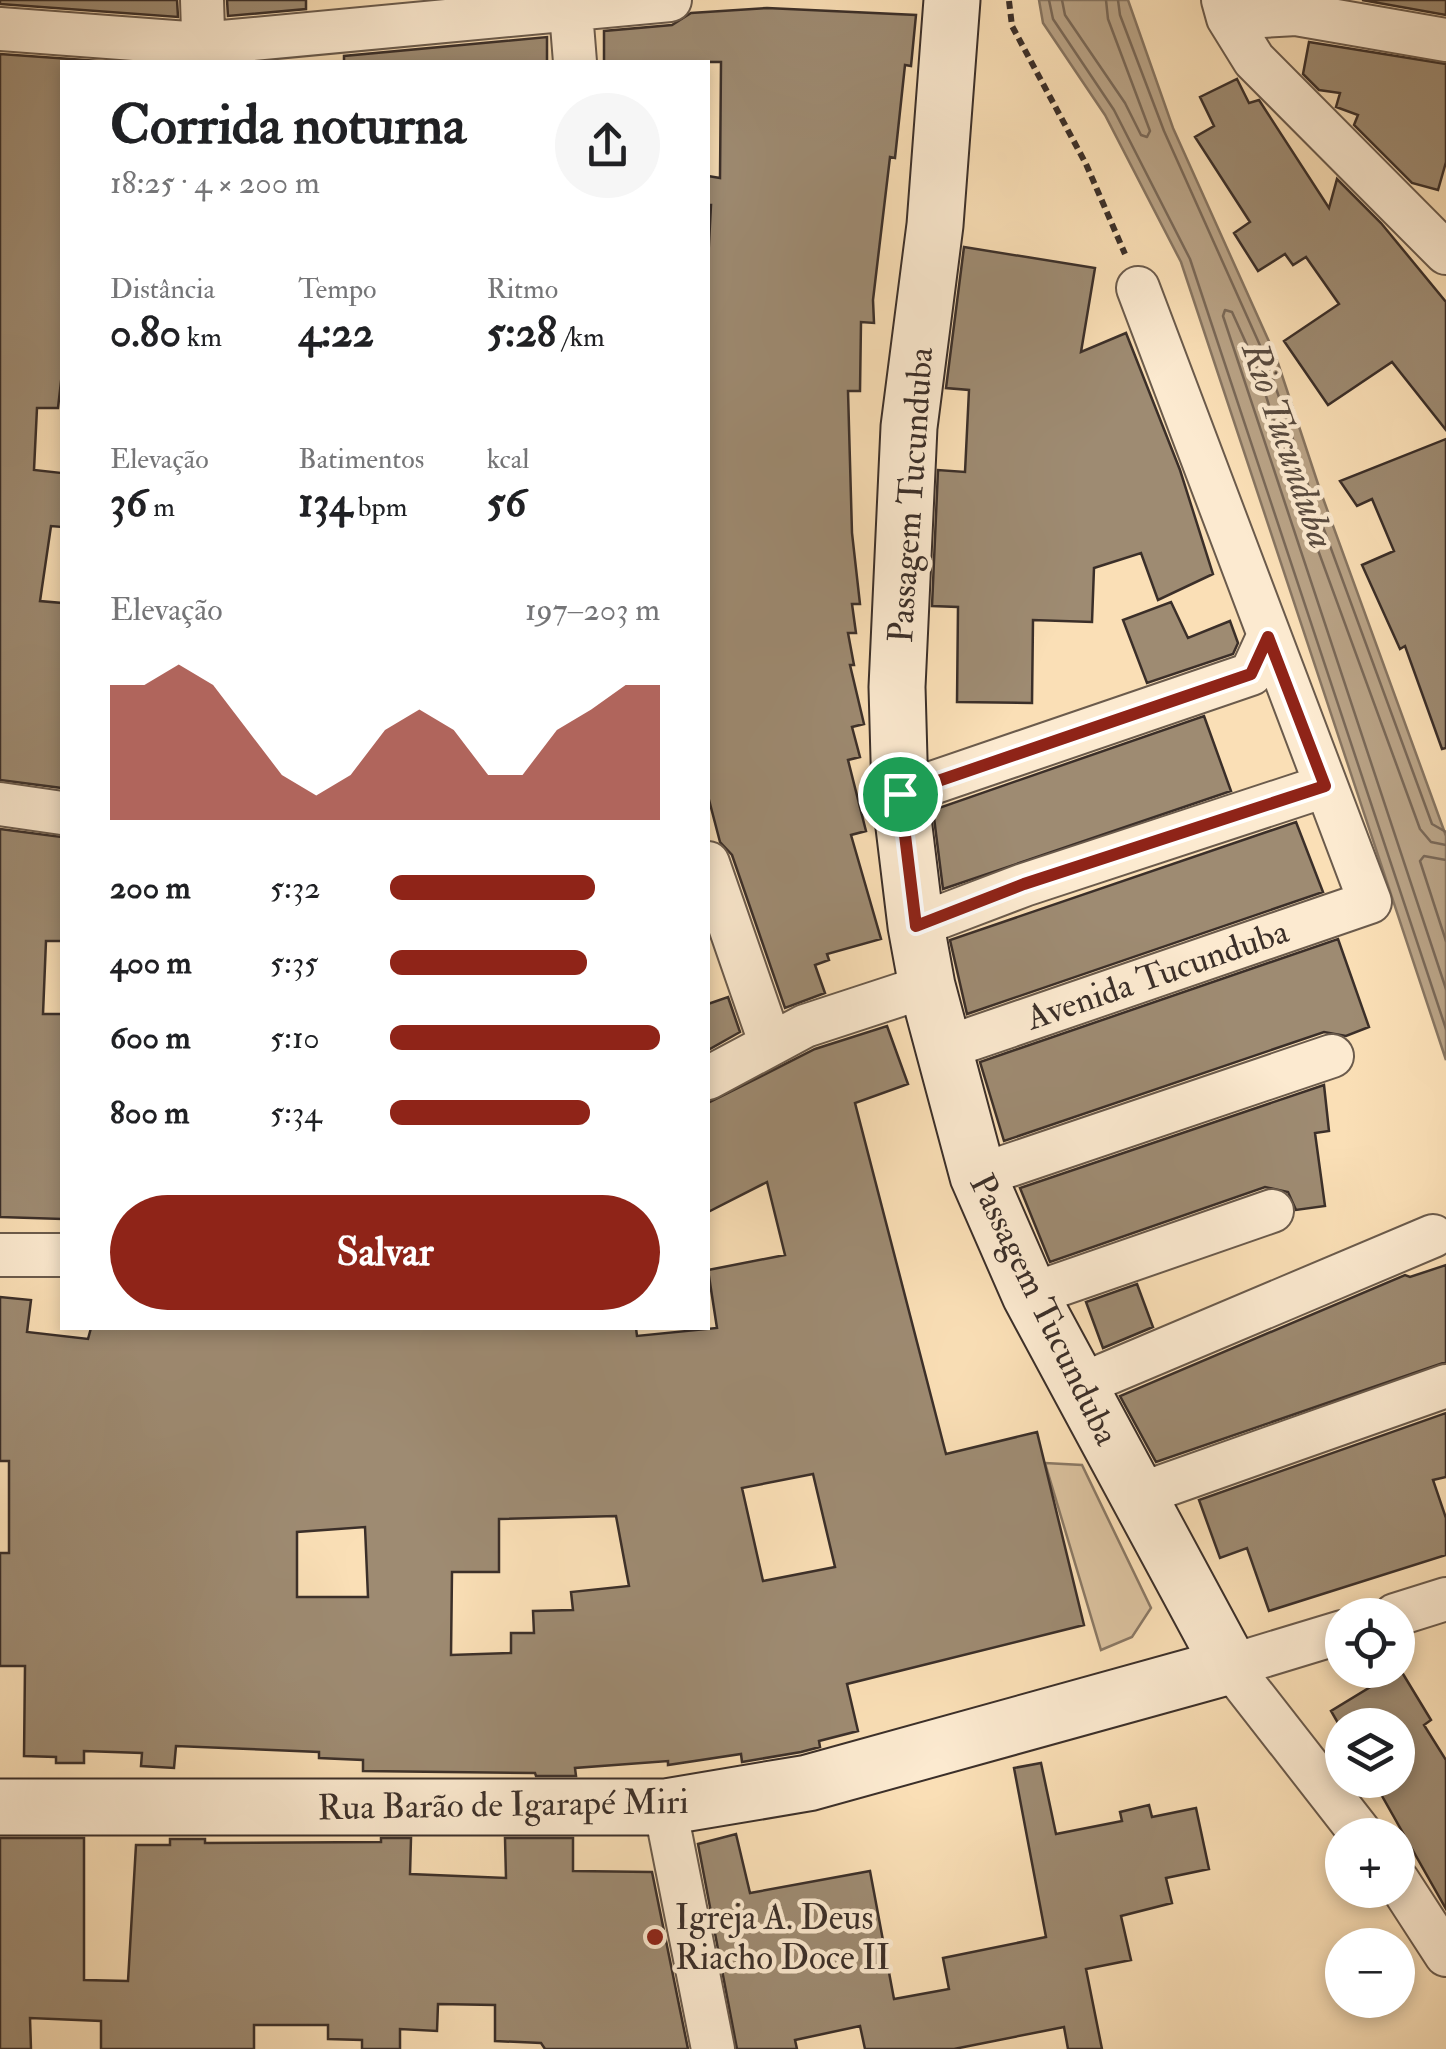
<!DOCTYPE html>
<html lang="pt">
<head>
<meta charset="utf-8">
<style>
  :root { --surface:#fff; --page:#f6f6f6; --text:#202124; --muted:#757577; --accent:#8f2418 }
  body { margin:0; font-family:"IM FELL Double Pica",serif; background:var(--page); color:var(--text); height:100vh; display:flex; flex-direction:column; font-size:38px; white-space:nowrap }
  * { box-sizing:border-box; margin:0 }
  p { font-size:32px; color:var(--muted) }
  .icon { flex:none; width:55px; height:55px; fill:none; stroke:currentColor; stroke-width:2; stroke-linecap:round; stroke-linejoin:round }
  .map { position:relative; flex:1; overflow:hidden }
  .panel { position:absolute; left:60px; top:60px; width:650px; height:1270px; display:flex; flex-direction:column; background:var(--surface); border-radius:0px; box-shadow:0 5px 15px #0003 }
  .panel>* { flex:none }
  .tools { position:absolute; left:1325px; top:1598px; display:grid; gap:20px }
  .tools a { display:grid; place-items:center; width:90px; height:90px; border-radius:50%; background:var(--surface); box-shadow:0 5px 15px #0003; font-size:50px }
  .pin { position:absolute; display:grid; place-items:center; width:85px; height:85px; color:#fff; margin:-42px; border:5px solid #fff; border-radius:50%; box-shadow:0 2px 10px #0007 }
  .round { display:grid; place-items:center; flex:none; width:105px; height:105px; border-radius:52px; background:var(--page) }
  .summary { display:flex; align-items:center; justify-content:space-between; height:170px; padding:0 50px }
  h1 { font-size:55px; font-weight:700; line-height:75px }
  .stats { display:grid; grid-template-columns:repeat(3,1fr); gap:15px; height:170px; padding:10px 50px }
  .stats div { display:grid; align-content:center }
  .stats b { font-size:42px; font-weight:700 }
  .stats small { font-size:28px; font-weight:400 }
  .stats p { font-size:28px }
  .chart { height:280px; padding:20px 50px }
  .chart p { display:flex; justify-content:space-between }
  .chart svg { width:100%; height:180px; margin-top:10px; fill:var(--accent); opacity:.7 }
  .cta { display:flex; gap:20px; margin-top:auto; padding:20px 50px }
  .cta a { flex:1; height:115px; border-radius:60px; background:var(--accent); color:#fff; font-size:40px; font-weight:700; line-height:115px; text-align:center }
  ul { padding:0 50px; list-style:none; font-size:32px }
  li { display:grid; grid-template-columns:160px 120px 1fr; align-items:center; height:75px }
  li i { height:25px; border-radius:12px; background:var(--accent) }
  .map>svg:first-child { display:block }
</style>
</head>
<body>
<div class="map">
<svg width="1446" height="2049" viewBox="0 0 1446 2049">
  <rect width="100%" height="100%" fill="#fadfb6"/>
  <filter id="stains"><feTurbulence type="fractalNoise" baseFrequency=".002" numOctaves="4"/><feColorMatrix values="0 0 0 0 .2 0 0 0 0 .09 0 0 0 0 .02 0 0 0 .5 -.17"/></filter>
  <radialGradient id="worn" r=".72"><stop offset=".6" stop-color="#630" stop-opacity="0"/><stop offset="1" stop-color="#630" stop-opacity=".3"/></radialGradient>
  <path fill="#dac19e" stroke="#8a7864" stroke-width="2.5" d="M1045,1463L1082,1465L1151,1608L1132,1637L1101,1650Z"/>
  <path fill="#b9a386" stroke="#877561" stroke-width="2.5" d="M1039,0H1128L1173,128L1276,357L1320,490L1446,836V1060L1181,262L1105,115L1043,23Z"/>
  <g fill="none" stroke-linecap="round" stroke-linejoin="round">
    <path stroke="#7a6958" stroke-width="2.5" d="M1049,0L1053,19L1114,110L1190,259L1446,1029
      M1062,0L1065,15L1125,103L1141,135L1147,137L1150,131L1108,19L1106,0
      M1118,0L1120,15L1164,131L1267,361L1311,494L1432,824L1446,832
      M1446,845L1431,842L1420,829L1299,498L1256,365L1232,312L1225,310L1223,316L1446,989
      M1446,860L1424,856L1420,861L1446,941"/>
  </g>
  <path fill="#9e8b72" stroke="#3b2f29" stroke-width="2.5" fill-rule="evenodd" d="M0,0H177L178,17L0,4Z
    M227,0H306V9L228,16Z
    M1362,0H1446V15Z
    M767,8L916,15L911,66L905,65L895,158L890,157L873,300L874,323L861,322L860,391H848L852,533L860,604H852L856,633H848L854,665H850L864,724L852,727L860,757L848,760L866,831L851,835L881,939L827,954L829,960L815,965L825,993L785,1008L732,855L720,842L708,796V262L711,205H708V176L720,178L721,62H604V31L672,25L691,13Z
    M547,37V62H344V56Z
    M1309,42L1446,64V162L1438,190L1412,183L1354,125L1358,115L1336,107L1340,93L1319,90L1303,74Z
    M0,54L113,62H62V373L58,408H37L34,470L62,473V527L51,526L40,601L62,603V788L0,780Z
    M1237,79L1249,103L1259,100L1329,208L1337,179L1381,223L1446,302V430L1392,362L1328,405L1284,341L1339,304L1306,257L1293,265L1285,254L1258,271L1234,233L1250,222L1195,137L1214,126L1200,97Z
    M964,247L1095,268L1081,352L1126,333L1180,470L1213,574L1158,600L1141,553L1094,568L1092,622L1033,620L1032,703L957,702L958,607L932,606L938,470L965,472L969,390L946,388Z
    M1446,439V748L1442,749L1405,646L1400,649L1362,565L1394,551L1372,499L1357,506L1340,481Z
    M1171,602L1188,638L1230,621L1238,643L1233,654L1147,683L1123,620Z
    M1204,716L1231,791L943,889L933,810Z
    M1296,822L1323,892L967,1014L950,940Z
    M0,829L62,837V941H46L43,1014H62V1219L0,1217Z
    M1338,939L1369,1027L1346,1036L1324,1032L1004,1141L980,1062Z
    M728,997L740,1032L708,1050V1004Z
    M887,1026L908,1084L855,1103L946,1454L1037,1432L1084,1625L847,1684L858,1731L819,1741L820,1747L801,1752L742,1762L741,1754L668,1765V1761L575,1768L576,1776H536L535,1773L363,1771V1760L319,1758V1752L249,1749L176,1746L174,1768L141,1766L142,1753L84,1751V1763H56V1757L24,1756L25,1666H0V1553H9V1461H0V1297L31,1300L27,1332L88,1339L91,1328H636L637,1336L717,1328L708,1270L785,1255L767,1182L708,1212V1103L815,1049ZM813,1474L835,1567L763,1581L742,1488ZM616,1516L629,1586L571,1592L573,1610L533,1611L534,1633H511V1653L451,1655L452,1572H499V1519ZM365,1527L368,1597H297V1532Z
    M1324,1085L1329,1131L1315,1133L1325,1206L1296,1210L1288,1192L1265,1187L1050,1262L1020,1188Z
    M1446,1265V1362L1156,1462L1120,1396L1405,1275L1410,1277Z
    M1137,1284L1153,1327L1103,1348L1086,1302Z
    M1446,1413V1477L1433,1480L1446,1518V1555L1269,1611L1247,1548L1220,1558L1199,1500Z
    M1400,1669L1431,1720L1424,1725L1446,1760V1909L1373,1780H1398V1725H1342V1730L1331,1711Z
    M1041,1763L1056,1834L1122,1821L1120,1812L1149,1805L1152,1817L1196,1808L1209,1869L1166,1878L1172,1903L1121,1916L1131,1960L1086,1969L1102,2049H1068L1064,2027L954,2049H865L860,2026L795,2040L797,2049H737L698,1844L736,1834L750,1893L870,1871L894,1999L949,1989L943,1958L1046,1937L1014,1768Z
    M0,1838H84V1980L128,1981L136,1845H170V1839H205V1843L381,1842V1838H411L410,1874L506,1878L505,1838H573V1871L652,1872L688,2049H545L541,2043L495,2041V2005L438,2004L437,2031L400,2029V2049H362V2040L328,2039V2025H254V2049H101V2021L30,2018L31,2049H0Z"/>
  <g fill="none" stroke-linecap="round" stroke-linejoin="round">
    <g stroke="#6b5b4c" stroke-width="46">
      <path id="street" d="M202,0L204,62
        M1223,0L1228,18L1254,60L1446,253
        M571,12L575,62
        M1228,18L1296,14L1446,40
        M0,29L201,44L670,0
        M900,794L1251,674L1268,637
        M0,804L62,813
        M708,863L770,1042
        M916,926L1024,885L1325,786
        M945,1048L1370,902L1138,288
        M708,1078L805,1026L927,986
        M978,1176L1332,1056
        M0,1255H62
        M1030,1295L1272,1211
        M1078,1386L1433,1236
        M1138,1495L1446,1386
        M1395,1615L1446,1599
        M1342,1632L1230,1666L1362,1835
        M665,1807L713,2049
        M1398,1881L1446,1955"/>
    </g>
    <g stroke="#3b2f29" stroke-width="59">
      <path id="secondary" d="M0,1807H665L808,1783L1230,1666L1030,1295L978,1176L927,986L916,926L900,794L897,687L909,427L935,225L952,0"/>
    </g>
    <path stroke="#3b2f29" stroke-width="6" stroke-dasharray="8 5" stroke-linecap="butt" d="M1009,1L1012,26L1086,164L1125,254"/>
    <use href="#street" stroke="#fcead0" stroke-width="42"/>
    <use href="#secondary" stroke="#fcead0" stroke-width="55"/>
  </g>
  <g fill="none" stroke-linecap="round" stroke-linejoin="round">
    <g stroke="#fff" stroke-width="20">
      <path id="route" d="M1268,637L1325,786L1024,884L916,926L900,794L1251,674Z"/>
    </g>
    <use href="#route" stroke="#8f2418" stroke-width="12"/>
  </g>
  <circle fill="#8f2418" stroke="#fcead0" stroke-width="4" cx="655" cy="1937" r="10"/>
  <g text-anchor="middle" stroke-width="9" stroke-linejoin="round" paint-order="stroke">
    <g font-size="35" fill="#3b2f29" stroke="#fcead0">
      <text transform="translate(910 495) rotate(-86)" y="12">Passagem Tucunduba</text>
      <text transform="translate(1157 974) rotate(-19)" y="12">Avenida Tucunduba</text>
      <text transform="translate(1045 1309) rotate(64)" y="12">Passagem Tucunduba</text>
      <text transform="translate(503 1804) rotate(-1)" y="12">Rua Barão de Igarapé Miri</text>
    </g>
    <g font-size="35" fill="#3b2f29" stroke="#fcead0" text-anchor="start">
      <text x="675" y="1929">Igreja A. Deus<tspan x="675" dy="40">Riacho Doce II</tspan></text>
    </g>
    <g font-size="38" font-style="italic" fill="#5a4c40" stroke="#fcead0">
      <text transform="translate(1289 445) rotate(71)" y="13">Rio Tucunduba</text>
    </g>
  </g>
  <rect width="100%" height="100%" filter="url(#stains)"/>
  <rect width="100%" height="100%" fill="url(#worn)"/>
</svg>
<div class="tools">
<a><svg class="icon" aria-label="locate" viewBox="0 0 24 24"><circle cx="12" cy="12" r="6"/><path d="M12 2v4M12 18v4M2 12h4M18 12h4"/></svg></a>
<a><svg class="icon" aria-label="layers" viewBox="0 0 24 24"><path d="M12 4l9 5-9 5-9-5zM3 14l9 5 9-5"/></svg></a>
<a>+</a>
<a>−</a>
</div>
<div class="pin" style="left:900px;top:794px;background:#1e9e55"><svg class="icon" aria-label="arrive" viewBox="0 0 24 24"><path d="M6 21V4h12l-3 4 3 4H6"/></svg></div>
<section class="panel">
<div class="summary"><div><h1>Corrida noturna</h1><p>18:25 · 4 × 200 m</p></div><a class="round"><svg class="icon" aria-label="share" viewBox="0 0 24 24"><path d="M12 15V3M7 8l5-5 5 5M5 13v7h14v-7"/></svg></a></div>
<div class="stats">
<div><p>Distância</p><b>0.80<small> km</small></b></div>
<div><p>Tempo</p><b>4:22</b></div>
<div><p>Ritmo</p><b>5:28<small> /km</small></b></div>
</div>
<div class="stats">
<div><p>Elevação</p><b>36<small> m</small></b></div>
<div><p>Batimentos</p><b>134<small> bpm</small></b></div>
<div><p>kcal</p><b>56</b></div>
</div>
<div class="chart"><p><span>Elevação</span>197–203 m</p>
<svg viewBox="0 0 160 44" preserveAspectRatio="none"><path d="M0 44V11L10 11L20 6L30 11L40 22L50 33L60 38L70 33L80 22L90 17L100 22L110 33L120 33L130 22L140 17L150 11L160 11V44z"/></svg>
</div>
<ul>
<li><b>200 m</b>5:32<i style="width:76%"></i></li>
<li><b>400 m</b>5:35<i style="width:73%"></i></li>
<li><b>600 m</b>5:10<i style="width:100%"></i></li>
<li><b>800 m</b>5:34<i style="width:74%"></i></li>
</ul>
<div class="cta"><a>Salvar</a></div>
</section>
</div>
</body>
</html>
